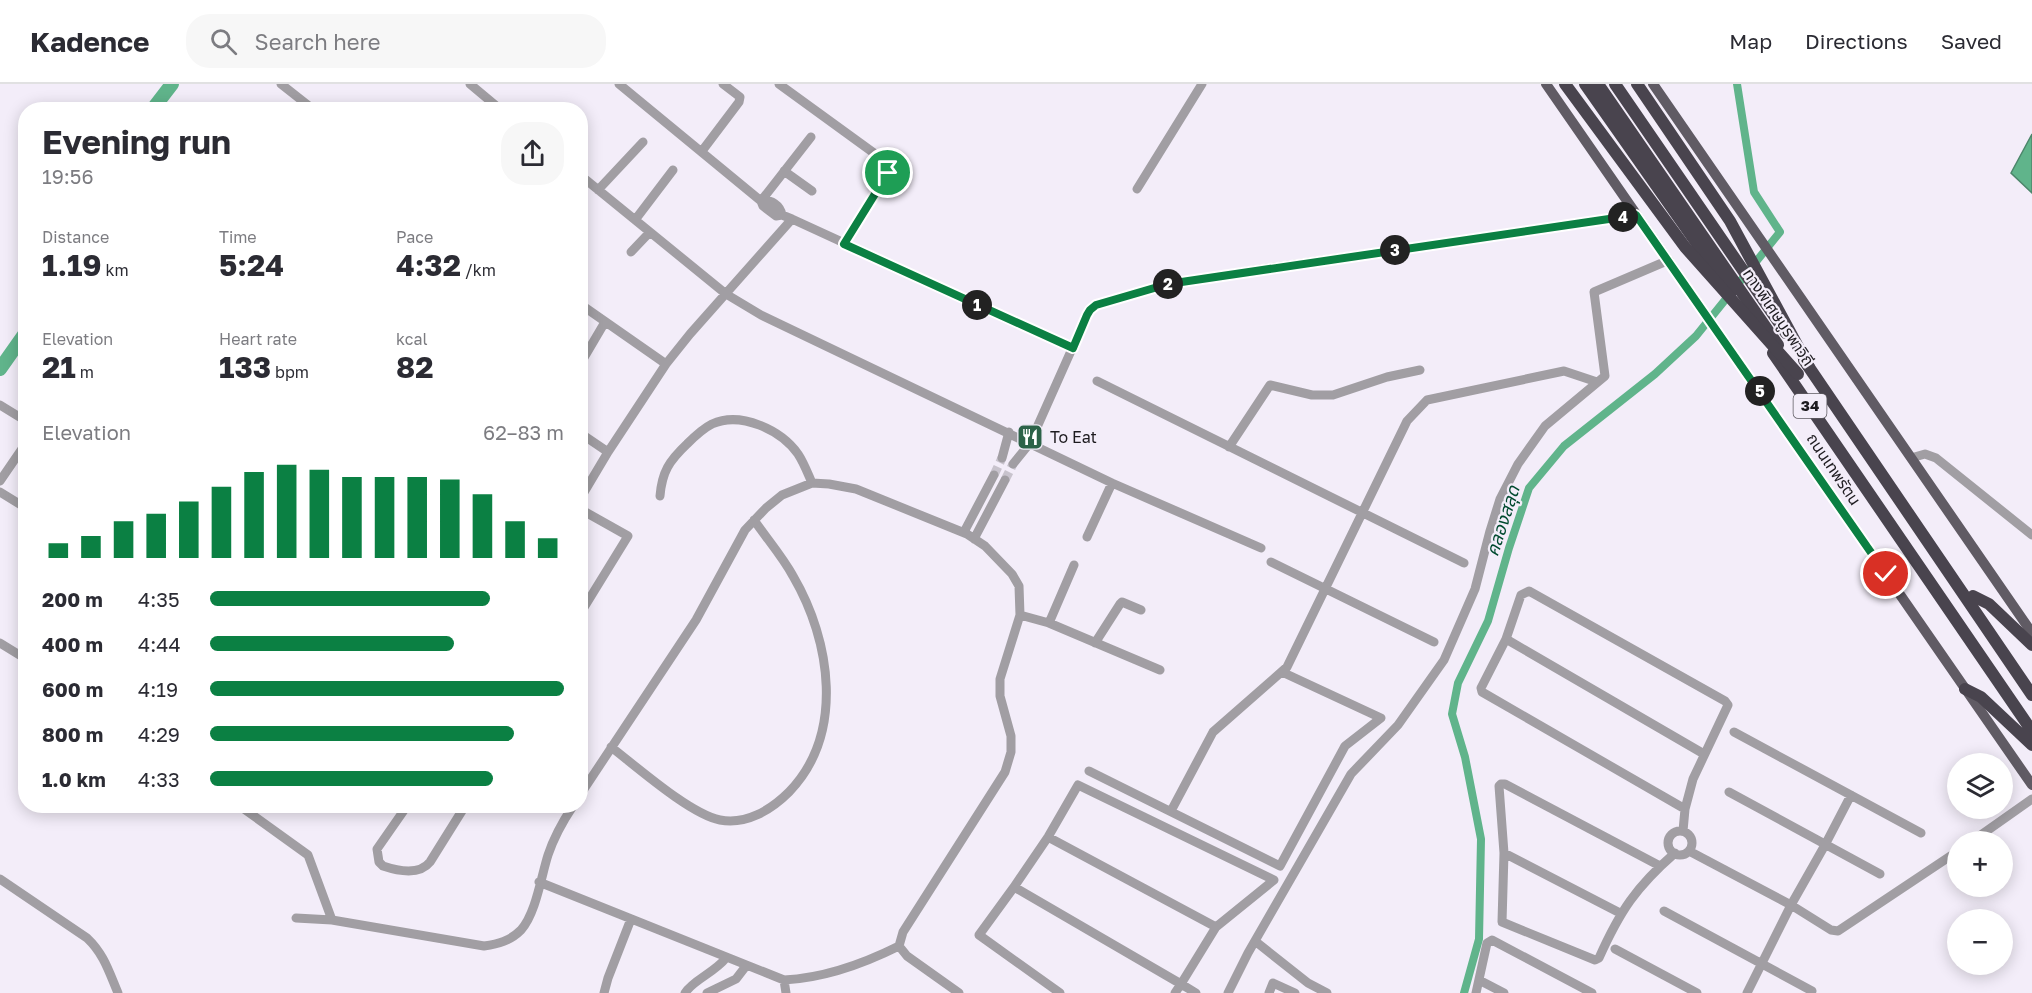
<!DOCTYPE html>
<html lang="en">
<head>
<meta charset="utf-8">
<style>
  :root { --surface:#fff; --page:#f7f7f7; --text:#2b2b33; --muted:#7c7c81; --line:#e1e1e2; --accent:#0b8043 }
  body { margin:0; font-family:"Golos Text","Noto Sans Thai",sans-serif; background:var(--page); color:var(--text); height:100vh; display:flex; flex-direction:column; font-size:22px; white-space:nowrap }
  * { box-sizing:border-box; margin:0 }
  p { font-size:20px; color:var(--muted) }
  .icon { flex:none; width:33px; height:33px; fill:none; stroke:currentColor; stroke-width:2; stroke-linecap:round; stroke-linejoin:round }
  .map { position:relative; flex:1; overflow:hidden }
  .sheet { position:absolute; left:18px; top:18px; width:570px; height:711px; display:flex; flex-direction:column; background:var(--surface); border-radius:24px; box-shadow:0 3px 15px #0003 }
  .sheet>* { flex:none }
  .fabs { position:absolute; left:1947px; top:669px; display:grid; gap:12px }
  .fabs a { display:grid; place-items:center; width:66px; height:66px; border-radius:50%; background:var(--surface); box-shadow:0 3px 15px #0003; font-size:30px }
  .pin { position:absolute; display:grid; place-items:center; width:51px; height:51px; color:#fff; margin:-26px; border:3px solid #fff; border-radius:50%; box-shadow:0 2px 6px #0007 }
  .km { position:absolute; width:30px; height:30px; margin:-15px; border-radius:50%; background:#222; color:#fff; font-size:16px; line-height:30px; text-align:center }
  .round { display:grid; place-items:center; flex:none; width:63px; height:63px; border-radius:24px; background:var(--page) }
  .headline { display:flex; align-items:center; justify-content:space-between; height:102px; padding:0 24px }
  h1 { font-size:33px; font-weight:700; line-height:45px }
  .figures { display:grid; grid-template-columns:repeat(3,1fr); gap:9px; height:102px; padding:6px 24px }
  .figures div { display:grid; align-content:center }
  .figures b { font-size:30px; font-weight:700 }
  .figures small { font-size:16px; font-weight:400 }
  .figures p { font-size:16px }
  .chart { height:168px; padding:12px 24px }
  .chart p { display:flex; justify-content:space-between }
  .chart svg { width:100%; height:108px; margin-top:6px; stroke:var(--accent); stroke-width:6 }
  ul { padding:0 24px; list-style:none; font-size:20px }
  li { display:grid; grid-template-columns:96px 72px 1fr; align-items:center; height:45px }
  li i { height:15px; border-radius:8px; background:var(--accent) }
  header { display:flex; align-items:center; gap:36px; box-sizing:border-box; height:84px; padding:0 30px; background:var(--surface); border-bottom:2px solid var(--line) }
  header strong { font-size:28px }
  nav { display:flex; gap:33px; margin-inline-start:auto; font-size:21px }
  .search { width:420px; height:54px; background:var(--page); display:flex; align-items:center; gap:15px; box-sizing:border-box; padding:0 21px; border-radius:24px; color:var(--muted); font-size:22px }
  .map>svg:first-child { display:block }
</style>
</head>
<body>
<header>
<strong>Kadence</strong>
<div class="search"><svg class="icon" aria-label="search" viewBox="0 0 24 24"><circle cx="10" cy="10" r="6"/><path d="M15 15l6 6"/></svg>Search here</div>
<nav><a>Map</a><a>Directions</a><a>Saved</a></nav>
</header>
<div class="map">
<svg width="2032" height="909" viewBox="0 0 2032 909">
  <rect width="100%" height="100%" fill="#f3edf9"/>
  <path fill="#60b48b" stroke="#4c866b" stroke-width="1.5" d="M2032,50V109L2011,89Z"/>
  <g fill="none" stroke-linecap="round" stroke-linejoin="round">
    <path stroke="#60b48b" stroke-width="8" d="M1464,909L1479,855L1481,755L1465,673L1452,630L1458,599L1488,537L1509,464L1529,404L1564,362L1655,290L1696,252L1780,148L1754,108L1737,0"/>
    <path stroke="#60b48b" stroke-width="14" d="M152,26L172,0
      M0,285L26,248"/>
    <path stroke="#c8c3cd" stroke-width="9" stroke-dasharray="9 4.5" stroke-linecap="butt" d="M994,391L1002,374
      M1005,396L1013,380"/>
    <path stroke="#a19ea3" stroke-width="9" d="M281,0L314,26
      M470,0L501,26
      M619,0L761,117L763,122L776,132L782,131L792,135L1073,264
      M779,0L889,80L888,89L844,160
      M702,67L739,18L740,13L723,0
      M784,87L812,107
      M580,91L726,210L761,231L1112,399L1261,464
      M1137,105L1202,0
      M598,106L643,58
      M761,117L811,53
      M761,117C771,115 780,121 782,131
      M635,136L673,86
      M631,168L650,148
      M580,220L666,280
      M582,277L605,238
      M1097,297L1464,479
      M0,321L26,337
      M580,349L608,368
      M1229,363L1270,301L1312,311H1333L1387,293L1420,286
      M1002,374L1009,348
      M1911,374L1925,370L1936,374L2032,451
      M1013,380L1030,359L1087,231L1090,226L1096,221L1161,201L1268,184L1637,131
      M0,397L26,359
      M0,408L26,424
      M660,412C662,388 669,377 687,360C694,353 702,345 712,340C741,327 781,346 798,370C804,379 808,390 812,399
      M580,415L608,368L666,280L690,250L792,135
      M580,425L628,452L580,530
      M964,448L994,391
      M1087,453L1112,399
      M974,455L1005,396
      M1271,478L1434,558
      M1020,531L1049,539L1160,586
      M1049,539L1074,481
      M1506,555L1704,670
      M0,559L26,575
      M1095,559L1120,520L1122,518L1141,526
      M1734,648L1921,749
      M611,663C637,683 690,730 720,736C746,741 771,726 789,708C845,650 831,557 793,492C782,472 767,455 754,436
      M1089,687L1280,782L1345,662L1381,634L1282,588
      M1729,708L1880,790
      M580,711L696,536L745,446L766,424L782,411L812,399L829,400L856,405L967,450L985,462L1012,490L1019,502L1020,531L1000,595V612L1011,652V668L1005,688L903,848L899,862L907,872L959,909
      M240,722L308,771L332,836
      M407,722L377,765L379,778L383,782C398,787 419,792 430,778L465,722
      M1171,727L1213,648L1287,583L1407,337L1427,316L1564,287L1597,298
      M1668 759a12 12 0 1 1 24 0a12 12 0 1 1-24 0Z
      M1683,747L1685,725L1693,695L1728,621L1725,617L1529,507L1521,511L1506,555L1481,604L1482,608L1685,725
      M1048,753L1216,843
      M1971,758L2032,715
      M1689,767L1791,821L1831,846L1838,847L1958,767
      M1504,769L1620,829
      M1660,782L1505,700H1501L1499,702L1504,769L1502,838L1595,876L1599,874C1620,827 1636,803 1675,769
      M0,795L87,854C104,870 109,888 118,909
      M539,798L784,896C824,894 863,880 899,862
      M1014,803L979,851L1060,909
      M1664,827L1812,907
      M296,834L332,836L484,862C498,860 510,857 521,846C536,829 541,793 548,771C554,753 563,737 573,722
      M1255,857L1308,899L1327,909
      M1615,865L1697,909
      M784,896L786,909
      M1479,896L1504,909
      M604,909L608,894L631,835
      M685,909C693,896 714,889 726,874
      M707,909L736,895L746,882
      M1175,909L1181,900L1216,843L1274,796L1078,701L1048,753L1014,803L1181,900L1196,909
      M1228,909L1248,869L1351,690L1398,641L1444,576L1475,505L1490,447L1500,415L1518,380L1545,342L1605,292L1594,208L1669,176
      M1269,909L1273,899L1295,909
      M1476,909L1487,859L1492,856L1592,909
      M1747,909L1791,821L1825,761L1851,711"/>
    <path stroke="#605b64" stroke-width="10" d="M1546,0L2032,701
      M1653,0L2032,549"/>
    <path stroke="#49444e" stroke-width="12" d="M1585,0L1731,208
      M1598,0L1778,261
      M1615,0L1786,249
      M1773,269L2032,647
      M1804,276L2032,611
      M1973,512L1989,520L2032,561
      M1965,605L1981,613L2032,661"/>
    <path stroke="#49444e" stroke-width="12" d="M1565,0L1685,163L1798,290
      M1637,0L1730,137L1809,283"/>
  </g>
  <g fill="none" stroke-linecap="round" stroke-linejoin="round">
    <g stroke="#fff" stroke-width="12">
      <path id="route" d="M888,89L844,160L1073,264L1087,231L1090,226L1096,221L1168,200L1636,131L1886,490"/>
    </g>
    <use href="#route" stroke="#0b8043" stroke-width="8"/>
  </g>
  <defs>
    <g id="restaurant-square" transform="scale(1.35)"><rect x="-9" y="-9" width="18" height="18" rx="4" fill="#2c6248" stroke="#f3edf9"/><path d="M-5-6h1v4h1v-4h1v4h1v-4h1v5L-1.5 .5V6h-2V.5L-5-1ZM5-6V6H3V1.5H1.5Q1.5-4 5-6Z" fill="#fff"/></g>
  </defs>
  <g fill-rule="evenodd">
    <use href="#restaurant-square" x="1030" y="353"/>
  </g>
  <g text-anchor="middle" stroke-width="4.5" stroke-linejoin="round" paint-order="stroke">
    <rect fill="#f3edf9" stroke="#5d5a60" stroke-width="1.5" x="1793.5" y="310" width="33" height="24" rx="4.5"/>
    <g font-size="15" font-weight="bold" fill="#1d1b1f">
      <text x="1810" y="327">34</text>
    </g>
    <g font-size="16" fill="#1d1b1f" stroke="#f3edf9">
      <text transform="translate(1779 233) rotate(56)" y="6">ทางพิเศษบูรพาวิถี</text>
      <text transform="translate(1834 385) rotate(56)" y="6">ถนนเทพรัตน</text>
    </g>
    <g font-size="16" fill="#1d1b1f" stroke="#f3edf9" text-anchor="start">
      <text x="1050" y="359">To Eat</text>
    </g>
    <g font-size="18" font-style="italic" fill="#014a2f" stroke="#f3edf9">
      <text transform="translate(1503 437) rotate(-72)" y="6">คลองสลุด</text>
    </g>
  </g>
</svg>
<div class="fabs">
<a><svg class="icon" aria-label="layers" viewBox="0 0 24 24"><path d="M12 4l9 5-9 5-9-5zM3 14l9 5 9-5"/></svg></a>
<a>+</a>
<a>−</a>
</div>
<div class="pin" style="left:888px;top:89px;background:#1e9e55"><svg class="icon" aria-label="arrive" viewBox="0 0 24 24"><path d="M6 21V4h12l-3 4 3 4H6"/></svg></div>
<div class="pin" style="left:1886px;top:490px;background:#d93025"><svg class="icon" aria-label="check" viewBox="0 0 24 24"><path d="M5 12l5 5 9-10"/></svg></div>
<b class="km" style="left:977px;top:221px">1</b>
<b class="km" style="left:1168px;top:200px">2</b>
<b class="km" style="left:1395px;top:166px">3</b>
<b class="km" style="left:1623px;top:133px">4</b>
<b class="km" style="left:1760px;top:307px">5</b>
<section class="sheet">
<div class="headline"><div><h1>Evening run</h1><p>19:56</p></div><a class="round"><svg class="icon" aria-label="share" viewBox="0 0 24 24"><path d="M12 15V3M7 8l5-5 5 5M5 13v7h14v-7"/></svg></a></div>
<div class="figures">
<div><p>Distance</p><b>1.19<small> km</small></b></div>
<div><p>Time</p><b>5:24</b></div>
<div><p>Pace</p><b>4:32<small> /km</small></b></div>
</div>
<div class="figures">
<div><p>Elevation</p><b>21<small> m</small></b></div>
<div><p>Heart rate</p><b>133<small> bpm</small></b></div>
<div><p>kcal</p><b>82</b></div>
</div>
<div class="chart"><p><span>Elevation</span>62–83 m</p>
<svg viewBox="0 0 160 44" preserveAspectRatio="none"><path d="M5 44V38M15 44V35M25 44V29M35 44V26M45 44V21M55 44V15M65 44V9M75 44V6M85 44V8M95 44V11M105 44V11M115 44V11M125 44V12M135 44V18M145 44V29M155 44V36"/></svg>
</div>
<ul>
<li><b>200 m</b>4:35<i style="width:79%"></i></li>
<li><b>400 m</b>4:44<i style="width:69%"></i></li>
<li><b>600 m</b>4:19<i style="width:100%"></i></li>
<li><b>800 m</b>4:29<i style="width:86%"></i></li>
<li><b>1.0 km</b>4:33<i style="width:80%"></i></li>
</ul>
</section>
</div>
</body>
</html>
